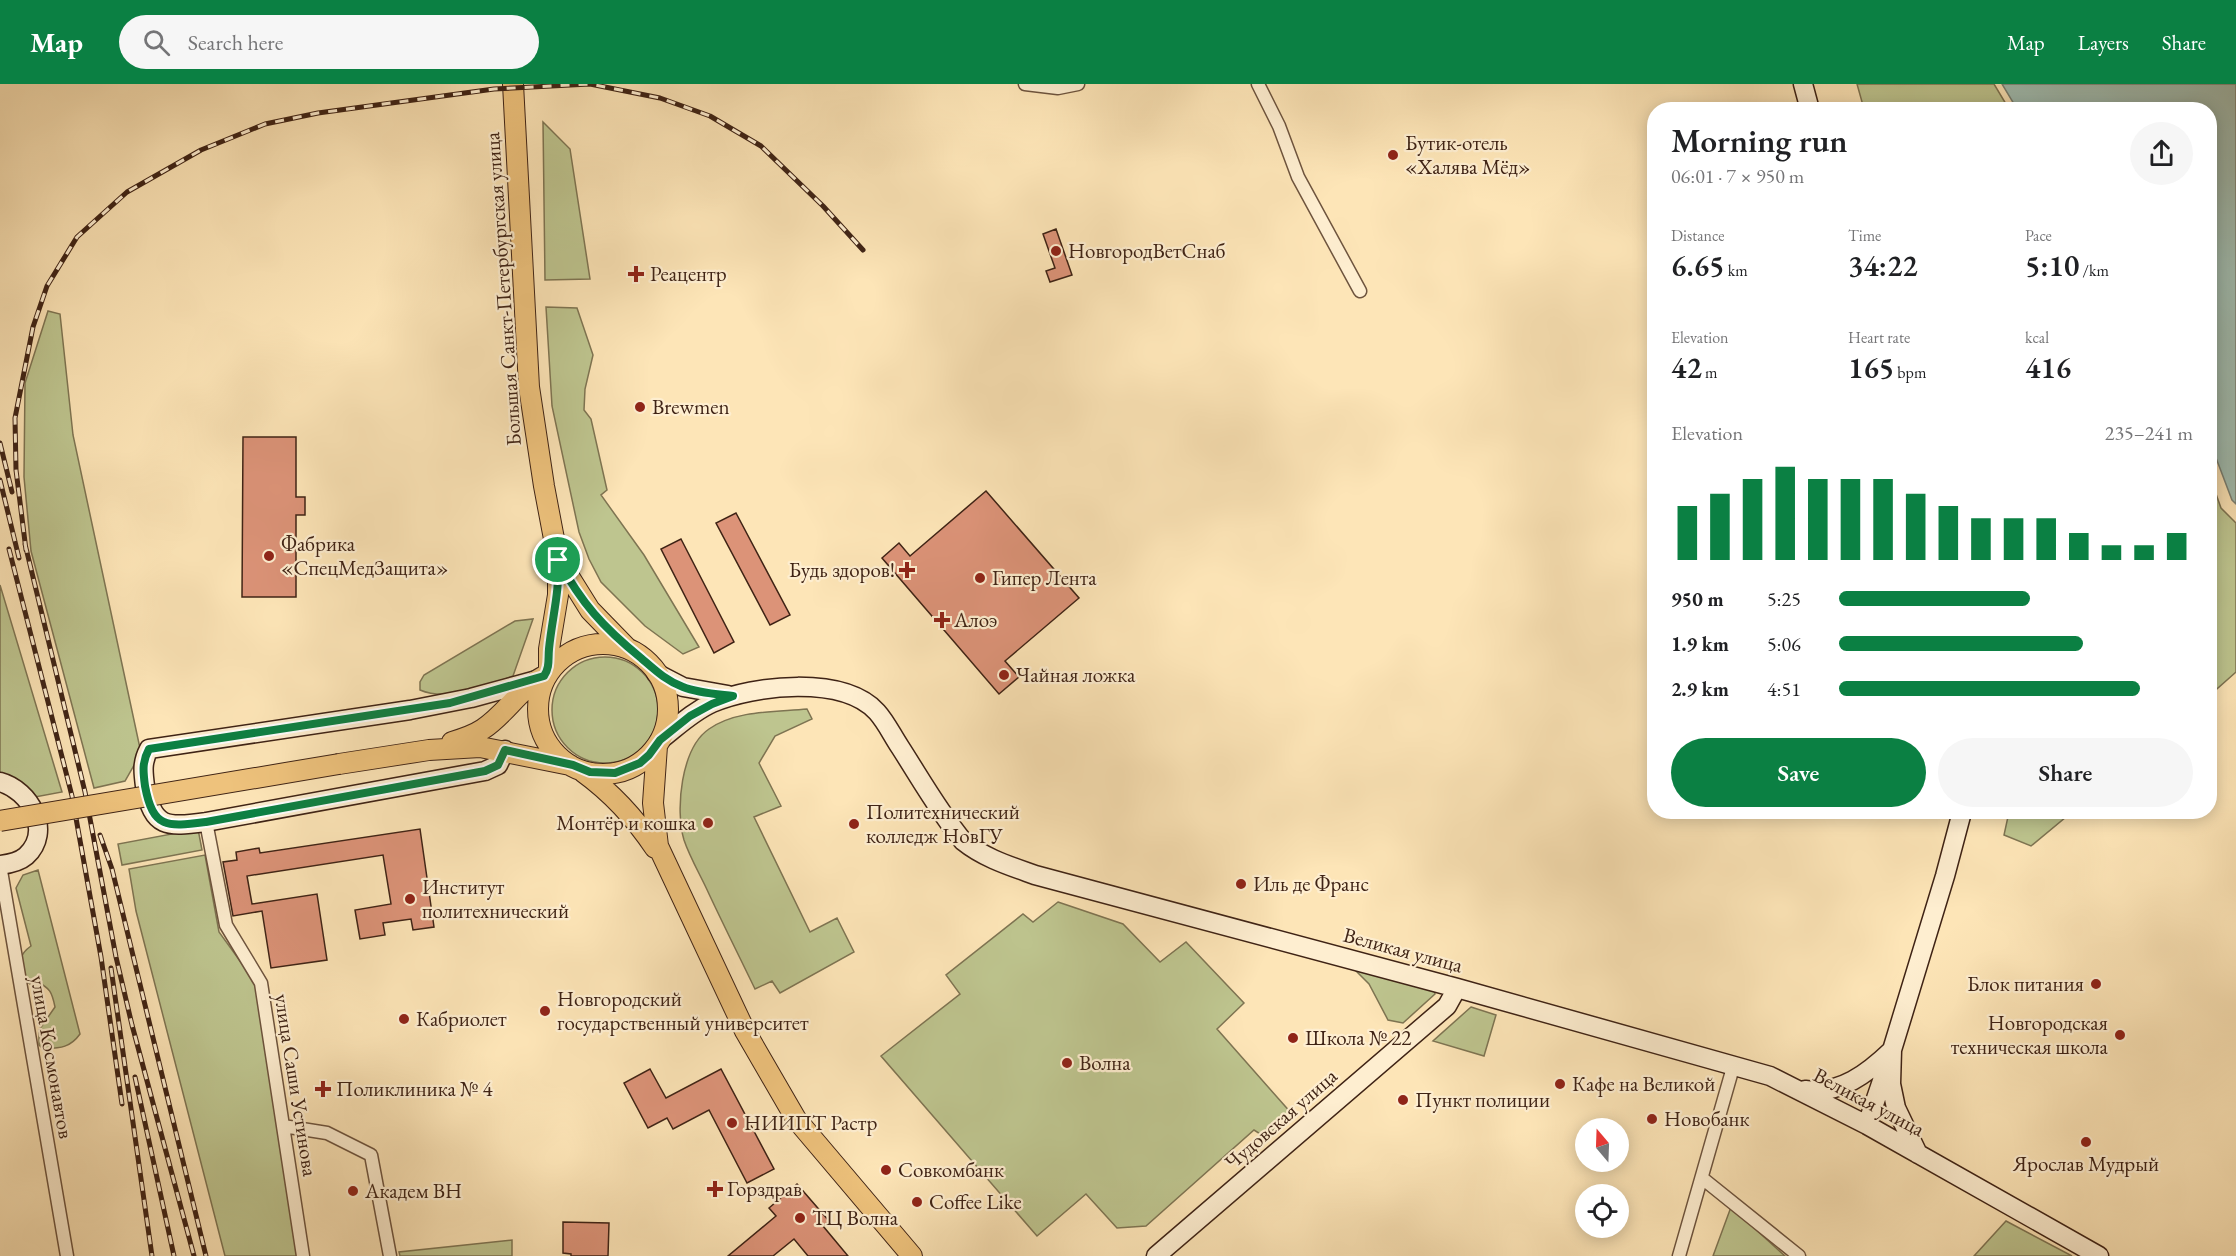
<!DOCTYPE html>
<html lang="en">
<head>
<meta charset="utf-8">
<style>
  :root { --surface:#fff; --page:#f6f6f6; --text:#202124; --muted:#757577; --accent:#0b8043 }
  body { margin:0; font-family:"EB Garamond",serif; background:var(--page); color:var(--text); height:100vh; display:flex; flex-direction:column; font-size:22px; white-space:nowrap }
  * { box-sizing:border-box; margin:0 }
  p { font-size:20px; color:var(--muted) }
  .icon { flex:none; width:33px; height:33px; fill:none; stroke:currentColor; stroke-width:2; stroke-linecap:round; stroke-linejoin:round }
  .map { position:relative; flex:1; overflow:hidden }
  .sheet { position:absolute; left:1647px; top:18px; width:570px; height:717px; display:flex; flex-direction:column; background:var(--surface); border-radius:24px; box-shadow:0 3px 15px #0003 }
  .sheet>* { flex:none }
  .needle { width:39px; rotate:341deg }
  .fabs { position:absolute; left:1575px; top:1034px; display:grid; gap:12px }
  .fabs a { display:grid; place-items:center; width:54px; height:54px; border-radius:50%; background:var(--surface); box-shadow:0 3px 15px #0003; font-size:30px }
  .pin { position:absolute; display:grid; place-items:center; width:51px; height:51px; color:#fff; margin:-26px; border:3px solid #fff; border-radius:50%; box-shadow:0 2px 6px #0007 }
  .round { display:grid; place-items:center; flex:none; width:63px; height:63px; border-radius:32px; background:var(--page) }
  .head { display:flex; align-items:center; justify-content:space-between; height:102px; padding:0 24px }
  h1 { font-size:33px; font-weight:600; line-height:45px }
  .metrics { display:grid; grid-template-columns:repeat(3,1fr); gap:9px; height:102px; padding:6px 24px }
  .metrics div { display:grid; align-content:center }
  .metrics b { font-size:30px; font-weight:600 }
  .metrics small { font-size:16px; font-weight:400 }
  .metrics p { font-size:16px }
  .chart { height:168px; padding:12px 24px }
  .chart p { display:flex; justify-content:space-between }
  .chart svg { width:100%; height:108px; margin-top:6px; stroke:var(--accent); stroke-width:6 }
  .primary-button { display:flex; gap:12px; margin-top:auto; padding:12px 24px }
  .primary-button a { flex:1; height:69px; border-radius:36px; background:var(--accent); color:#fff; font-size:24px; font-weight:600; line-height:69px; text-align:center }
  .primary-button a+a { background:var(--page); color:var(--text) }
  ul { padding:0 24px; list-style:none; font-size:20px }
  li { display:grid; grid-template-columns:96px 72px 1fr; align-items:center; height:45px }
  li i { height:15px; border-radius:8px; background:var(--accent) }
  header { display:flex; align-items:center; gap:36px; box-sizing:border-box; height:84px; padding:0 30px; background:var(--accent); color:#fff }
  header strong { font-size:28px }
  nav { display:flex; gap:33px; margin-inline-start:auto; font-size:21px }
  .search { width:420px; height:54px; background:var(--page); display:flex; align-items:center; gap:15px; box-sizing:border-box; padding:0 21px; border-radius:33px; color:var(--muted); font-size:22px }
  .map>svg:first-child { display:block }
</style>
</head>
<body>
<header>
<strong>Map</strong>
<div class="search"><svg class="icon" aria-label="search" viewBox="0 0 24 24"><circle cx="10" cy="10" r="6"/><path d="M15 15l6 6"/></svg>Search here</div>
<nav><a>Map</a><a>Layers</a><a>Share</a></nav>
</header>
<div class="map">
<svg width="2236" height="1172" viewBox="0 0 2236 1172">
  <rect width="100%" height="100%" fill="#fde5b7"/>
  <filter id="stains"><feTurbulence type="fractalNoise" baseFrequency=".00333" numOctaves="4"/><feColorMatrix values="0 0 0 0 .2 0 0 0 0 .09 0 0 0 0 .02 0 0 0 .5 -.17"/></filter>
  <radialGradient id="worn" r=".72"><stop offset=".6" stop-color="#630" stop-opacity="0"/><stop offset="1" stop-color="#630" stop-opacity=".3"/></radialGradient>
  <path fill="#bec58f" stroke="#7e7452" stroke-width="1.5" d="M1857,0H1994L2009,25H1864Z
    M543,38L570,65L590,195L545,196Z
    M546,223L577,224L593,271L585,305L584,326L591,335L607,406L601,411L644,471L699,563L683,570L645,542L601,498L589,475L579,448L552,322Z
    M48,227L60,230L73,351L141,669L125,697L94,704L31,467L24,393L25,299Z
    M2210,393L2221,424L2236,439V588L2210,611Z
    M0,501L62,708L35,713L0,692Z
    M533,535L513,592C486,602 448,618 420,606V598L424,591L515,537Z
    M552 626a53 53 0 1 1 106 0a53 53 0 1 1-106 0Z
    M807,625L812,635L775,652L759,679L781,722L754,733L810,848L837,834L854,868L780,909L772,897L755,905C740,874 724,842 709,810C701,792 690,774 684,756C675,726 681,664 709,645C736,626 775,628 807,625Z
    M2009,728H2072L2031,762L2004,751Z
    M198,745L202,766L122,781L118,760Z
    M205,771L219,848L256,899L298,1172H225L136,827L129,785Z
    M38,786L80,950C70,964 60,964 43,965L39,961V946L55,923C52,908 50,904 37,898L30,900L26,897C22,881 15,873 31,862L16,804L23,791Z
    M1058,818L1123,840L1160,878L1186,858L1244,919L1217,945L1292,1030L1265,1053L1254,1046L1146,1142L1117,1144L1086,1110L1037,1152L881,972L960,910L946,891L1023,830L1033,838Z
    M1347,878L1434,905L1435,910L1403,939L1388,936L1369,900Z
    M1471,923L1496,931L1484,972L1433,957Z
    M1731,1123L1785,1172H1713Z
    M2006,1137L2072,1172H1974Z
    M512,1156V1172H400L399,1168Z"/>
  <path fill="#a0beb3" stroke="#798074" stroke-width="1.5" d="M2002,0H2236V420L2232,416L2210,358V26L2017,25Z"/>
  <path fill="#dc9378" stroke="#3f2315" stroke-width="1.5" d="M1056,145L1072,191L1050,198L1046,187L1055,184L1043,150Z
    M243,353H296V413H305V431H296V513H242Z
    M986,407L1079,514L1005,577L1019,593L999,610L882,474L899,459L910,472Z
    M736,429L790,531L770,541L716,439Z
    M681,455L734,558L714,569L661,465Z
    M420,745L434,843L413,846L411,835L383,839L385,851L360,855L355,826L391,820L383,771L247,792L252,820L317,810L327,876L271,884L262,827L233,832L223,778L237,776L236,768L259,764L260,769Z
    M650,985L666,1014L721,985L774,1085L747,1099L709,1026L673,1045L667,1034L648,1044L624,999Z
    M797,1100L829,1137L823,1142L848,1172H808L794,1155L773,1172H728L776,1132L769,1124Z
    M563,1138L609,1139L608,1172H571V1170L563,1169Z"/>
  <g fill="none" stroke-linecap="round" stroke-linejoin="round">
    <g stroke="#6e543e" stroke-width="15">
      <path id="street" d="M1025,0L1058,4L1078,0
        M1258,0L1279,42L1298,93L1360,207
        M206,738L226,841L261,899L303,1172
        M0,781L67,1172
        M283,1042L327,1049L371,1071L390,1172
        M1702,1094L1799,1172
        M1679,1172L1734,980"/>
    </g>
    <g stroke="#3f2315" stroke-width="21">
      <path id="secondary" d="M1803,0L1810,26
        M656,589L683,603L728,611
        M660,656C677,643 692,628 712,619C754,601 843,591 877,628C886,638 892,651 900,663C920,694 939,728 963,757C984,774 1010,782 1035,791L1457,904L1770,992L1867,1041L2099,1172
        M505,666L498,681L485,687L206,738C167,743 153,745 145,702C143,687 142,678 149,665L410,626L471,614L537,596
        M0,698C30,706 53,747 26,772C19,778 9,780 0,781
        M1805,1006C1840,1011 1868,989 1892,966
        M1867,1041L1887,982
        M1918,1070L1896,1024L1891,1000L1892,966L1945,792L1962,728
        M1156,1172L1447,922L1457,904"/>
    </g>
    <g stroke="#3f2315" stroke-width="22">
      <path id="primary" d="M513,0L529,303L544,402L558,476V511L549,565V586
        M560,478L590,526L626,563
        M538 625a65 65 0 1 1 130 0a65 65 0 1 1-130 0Z
        M452,658C462,655 474,651 483,645C506,630 519,605 544,592
        M657,662L653,719L658,762L745,947L796,1035L912,1172
        M339,680L429,666L480,663L570,681
        M583,688C612,709 635,734 655,764"/>
    </g>
    <use href="#street" stroke="#feeed0" stroke-width="12"/>
    <use href="#secondary" stroke="#feeed0" stroke-width="18"/>
    <use href="#primary" stroke="#eec27c" stroke-width="20"/>
    <g stroke="#3f2315" stroke-width="5">
      <path id="rail" d="M0,359L12,408
        M0,396L19,474
        M25,460L85,708L116,873L132,941L194,1172
        M9,465L72,712L101,873L122,1020
        M26,466L16,386L15,334L33,243L47,202L77,153L127,108L201,66L265,40L318,29L494,5L590,0L660,14L710,32L761,62L823,122L863,166
        M100,751L112,785L206,1172
        M111,884L152,1172
        M135,993L174,1172"/>
    </g>
    <use href="#rail" stroke="#feeed0" stroke-width="3" stroke-dasharray="9" stroke-linecap="butt"/>
    <g stroke="#3f2315" stroke-width="22" stroke-linecap="butt">
      <path id="primary-bridge" d="M0,737L339,680"/>
    </g>
    <use href="#primary-bridge" stroke="#eec27c" stroke-width="20"/>
  </g>
  <g fill="none" stroke-linecap="round" stroke-linejoin="round">
    <g stroke="#fff" stroke-width="12">
      <path id="route" d="M558,476C582,520 603,543 641,574C655,586 665,596 683,603C698,609 716,610 733,612L712,620L690,632L660,656L649,671L640,679L615,689L590,688L573,681L505,666L498,681L485,687L206,738C167,743 153,745 145,702C143,687 142,678 149,665L450,619L544,592C550,583 548,575 549,565C552,534 560,507 558,476Z"/>
    </g>
    <use href="#route" stroke="#0b8043" stroke-width="8"/>
  </g>
  <g fill="#8f2418" stroke="#feeed0" stroke-width="2">
    <circle cx="1393" cy="71" r="6"/>
    <circle cx="1056" cy="167" r="6"/>
    <path d="M633 181h6v6h6v6h-6v6h-6v-6h-6v-6h6z"/>
    <circle cx="640" cy="323" r="6"/>
    <circle cx="269" cy="472" r="6"/>
    <path d="M904 477h6v6h6v6h-6v6h-6v-6h-6v-6h6z"/>
    <circle cx="980" cy="494" r="6"/>
    <path d="M939 527h6v6h6v6h-6v6h-6v-6h-6v-6h6z"/>
    <circle cx="1004" cy="591" r="6"/>
    <circle cx="708" cy="739" r="6"/>
    <circle cx="854" cy="740" r="6"/>
    <circle cx="1241" cy="800" r="6"/>
    <circle cx="410" cy="815" r="6"/>
    <circle cx="2096" cy="900" r="6"/>
    <circle cx="545" cy="927" r="6"/>
    <circle cx="404" cy="935" r="6"/>
    <circle cx="2120" cy="951" r="6"/>
    <circle cx="1293" cy="954" r="6"/>
    <circle cx="1067" cy="979" r="6"/>
    <circle cx="1560" cy="1000" r="6"/>
    <path d="M320 996h6v6h6v6h-6v6h-6v-6h-6v-6h6z"/>
    <circle cx="1403" cy="1016" r="6"/>
    <circle cx="1652" cy="1035" r="6"/>
    <circle cx="732" cy="1039" r="6"/>
    <circle cx="2086" cy="1058" r="6"/>
    <circle cx="886" cy="1086" r="6"/>
    <path d="M712 1096h6v6h6v6h-6v6h-6v-6h-6v-6h6z"/>
    <circle cx="353" cy="1107" r="6"/>
    <circle cx="917" cy="1118" r="6"/>
    <circle cx="800" cy="1134" r="6"/>
  </g>
  <g text-anchor="middle" stroke-width="4.5" stroke-linejoin="round" paint-order="stroke">
    <g font-size="21" fill="#3f2315" stroke="#feeed0" text-anchor="start">
      <text x="1405" y="66">Бутик-отель<tspan x="1405" dy="24">«Халява Мёд»</tspan></text>
      <text x="1068" y="174">НовгородВетСнаб</text>
      <text x="650" y="197">Реацентр</text>
      <text x="652" y="330">Brewmen</text>
      <text x="281" y="467">Фабрика<tspan x="281" dy="24">«СпецМедЗащита»</tspan></text>
      <text x="895" y="493" text-anchor="end">Будь здоров!</text>
      <text x="992" y="501">Гипер Лента</text>
      <text x="954" y="543">Алоэ</text>
      <text x="1016" y="598">Чайная ложка</text>
      <text x="866" y="735">Политехнический<tspan x="866" dy="24">колледж НовГУ</tspan></text>
      <text x="696" y="746" text-anchor="end">Монтёр и кошка</text>
      <text x="1253" y="807">Иль де Франс</text>
      <text x="422" y="810">Институт<tspan x="422" dy="24">политехнический</tspan></text>
      <text x="2084" y="907" text-anchor="end">Блок питания</text>
      <text x="557" y="922">Новгородский<tspan x="557" dy="24">государственный университет</tspan></text>
      <text x="416" y="942">Кабриолет</text>
      <text x="2108" y="946" text-anchor="end">Новгородская<tspan x="2108" dy="24">техническая школа</tspan></text>
      <text x="1305" y="961">Школа № 22</text>
      <text x="1079" y="986">Волна</text>
      <text x="1572" y="1007">Кафе на Великой</text>
      <text x="336" y="1012">Поликлиника № 4</text>
      <text x="1415" y="1023">Пункт полиции</text>
      <text x="1664" y="1042">Новобанк</text>
      <text x="744" y="1046">НИИПТ Растр</text>
      <text x="2086" y="1087" text-anchor="middle">Ярослав Мудрый</text>
      <text x="898" y="1093">Совкомбанк</text>
      <text x="727" y="1112">Горздрав</text>
      <text x="365" y="1114">Академ ВН</text>
      <text x="929" y="1125">Coffee Like</text>
      <text x="812" y="1141">ТЦ Волна</text>
    </g>
    <g font-size="21" fill="#3f2315" stroke="#feeed0">
      <text transform="translate(503 205) rotate(-94)" y="7">Большая Санкт-Петербургская улица</text>
      <text transform="translate(1403 866) rotate(15)" y="7">Великая улица</text>
      <text transform="translate(52 973) rotate(80)" y="7">улица Космонавтов</text>
      <text transform="translate(296 1001) rotate(81)" y="7">улица Саши Устинова</text>
      <text transform="translate(1869 1018) rotate(28)" y="7">Великая улица</text>
      <text transform="translate(1281 1035) rotate(-41)" y="7">Чудовская улица</text>
    </g>
  </g>
  <rect width="100%" height="100%" filter="url(#stains)"/>
  <rect width="100%" height="100%" fill="url(#worn)"/>
</svg>
<div class="fabs">
<a><svg class="needle" viewBox="-14 -14 28 28"><path d="M0-13l5 13h-10z" fill="#e53935"/><path d="M0 13l5-13h-10z" fill="#757577"/></svg></a>
<a><svg class="icon" aria-label="locate" viewBox="0 0 24 24"><circle cx="12" cy="12" r="6"/><path d="M12 2v4M12 18v4M2 12h4M18 12h4"/></svg></a>
</div>
<div class="pin" style="left:558px;top:476px;background:#1e9e55"><svg class="icon" aria-label="arrive" viewBox="0 0 24 24"><path d="M6 21V4h12l-3 4 3 4H6"/></svg></div>
<section class="sheet">
<div class="head"><div><h1>Morning run</h1><p>06:01 · 7 × 950 m</p></div><a class="round"><svg class="icon" aria-label="share" viewBox="0 0 24 24"><path d="M12 15V3M7 8l5-5 5 5M5 13v7h14v-7"/></svg></a></div>
<div class="metrics">
<div><p>Distance</p><b>6.65<small> km</small></b></div>
<div><p>Time</p><b>34:22</b></div>
<div><p>Pace</p><b>5:10<small> /km</small></b></div>
</div>
<div class="metrics">
<div><p>Elevation</p><b>42<small> m</small></b></div>
<div><p>Heart rate</p><b>165<small> bpm</small></b></div>
<div><p>kcal</p><b>416</b></div>
</div>
<div class="chart"><p><span>Elevation</span>235–241 m</p>
<svg viewBox="0 0 160 44" preserveAspectRatio="none"><path d="M5 44V22M15 44V17M25 44V11M35 44V6M45 44V11M55 44V11M65 44V11M75 44V17M85 44V22M95 44V27M105 44V27M115 44V27M125 44V33M135 44V38M145 44V38M155 44V33"/></svg>
</div>
<ul>
<li><b>950 m</b>5:25<i style="width:54%"></i></li>
<li><b>1.9 km</b>5:06<i style="width:69%"></i></li>
<li><b>2.9 km</b>4:51<i style="width:85%"></i></li>
</ul>
<div class="primary-button"><a>Save</a><a>Share</a></div>
</section>
</div>
</body>
</html>
